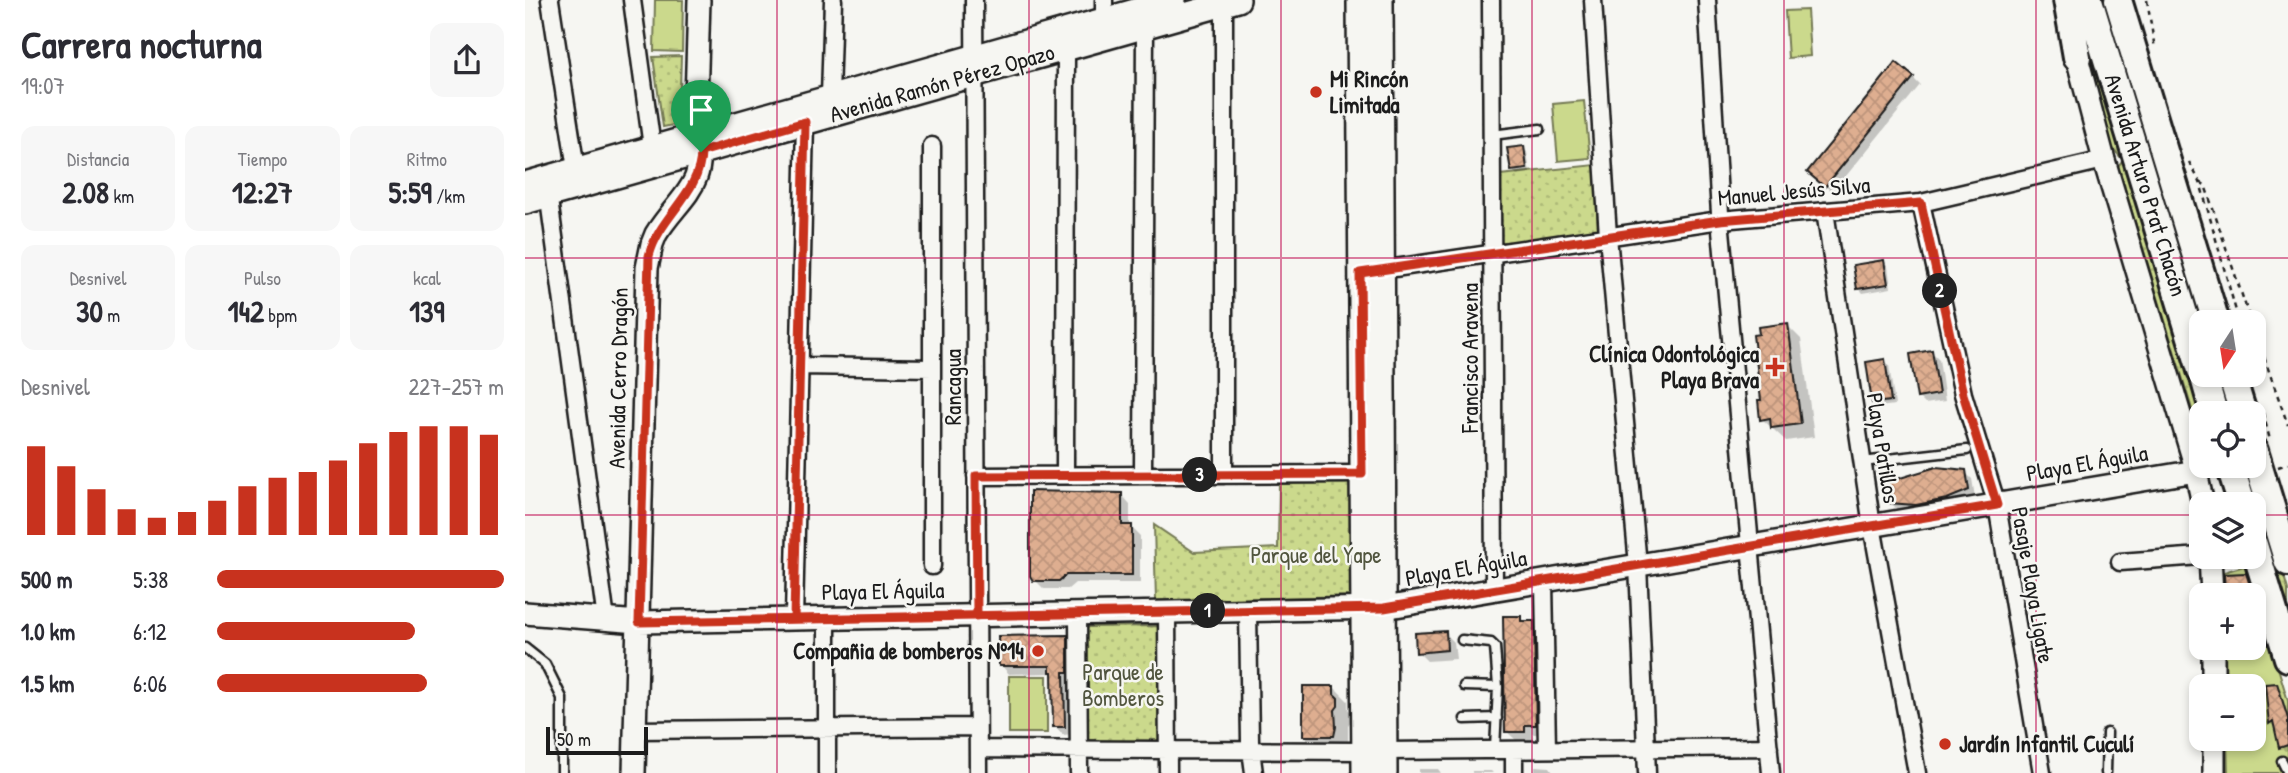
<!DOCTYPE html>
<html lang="es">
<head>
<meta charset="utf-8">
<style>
  :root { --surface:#fff; --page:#f7f7f7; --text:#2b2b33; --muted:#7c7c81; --accent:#c8321e }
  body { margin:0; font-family:"Patrick Hand",sans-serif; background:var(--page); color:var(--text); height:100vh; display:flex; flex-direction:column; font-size:26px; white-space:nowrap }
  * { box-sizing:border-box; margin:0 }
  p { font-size:23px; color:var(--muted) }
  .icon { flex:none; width:38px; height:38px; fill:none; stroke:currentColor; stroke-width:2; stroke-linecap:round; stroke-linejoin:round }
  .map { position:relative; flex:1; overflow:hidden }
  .drawer { display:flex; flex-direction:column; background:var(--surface); width:525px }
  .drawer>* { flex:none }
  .needle { width:46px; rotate:192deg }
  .tools { position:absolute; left:1664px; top:310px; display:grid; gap:14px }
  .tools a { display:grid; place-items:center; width:77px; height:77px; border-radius:14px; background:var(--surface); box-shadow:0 4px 10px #0003; font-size:35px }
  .scale { position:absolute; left:21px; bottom:18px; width:102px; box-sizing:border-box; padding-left:7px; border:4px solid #1c1c1c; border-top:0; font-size:19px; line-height:24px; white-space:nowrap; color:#1c1c1c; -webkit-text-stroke:5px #f6f6f2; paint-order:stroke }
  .pin { position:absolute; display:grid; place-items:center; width:60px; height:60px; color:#fff; margin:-72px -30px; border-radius:50% 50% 50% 0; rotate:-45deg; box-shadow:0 0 7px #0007 }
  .pin .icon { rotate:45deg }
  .km { position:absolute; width:35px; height:35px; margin:-18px; border-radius:50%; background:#222; color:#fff; font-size:19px; line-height:35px; text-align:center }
  .round { display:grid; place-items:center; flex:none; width:74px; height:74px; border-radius:14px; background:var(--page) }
  .summary { display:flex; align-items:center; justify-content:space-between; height:119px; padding:0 21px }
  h1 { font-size:38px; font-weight:700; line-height:52px }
  .metrics { display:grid; grid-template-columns:repeat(3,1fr); gap:10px; height:119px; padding:7px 21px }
  .metrics div { display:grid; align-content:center; border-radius:14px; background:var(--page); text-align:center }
  .metrics b { font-size:30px; font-weight:700 }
  .metrics small { font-size:19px; font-weight:400 }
  .metrics p { font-size:19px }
  .chart { height:196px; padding:14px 21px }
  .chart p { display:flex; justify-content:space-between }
  .chart svg { width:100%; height:126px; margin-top:7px; stroke:var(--accent); stroke-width:6 }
  ul { padding:0 21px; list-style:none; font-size:23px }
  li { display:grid; grid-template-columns:112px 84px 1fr; align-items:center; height:52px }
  li i { height:18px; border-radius:9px; background:var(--accent) }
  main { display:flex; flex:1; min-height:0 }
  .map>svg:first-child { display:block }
</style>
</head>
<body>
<main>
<section class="drawer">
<div class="summary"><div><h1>Carrera nocturna</h1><p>19:07</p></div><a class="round"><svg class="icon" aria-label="share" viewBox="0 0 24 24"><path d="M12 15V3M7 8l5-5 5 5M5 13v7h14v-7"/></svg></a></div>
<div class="metrics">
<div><p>Distancia</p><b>2.08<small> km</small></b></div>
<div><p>Tiempo</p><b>12:27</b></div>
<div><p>Ritmo</p><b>5:59<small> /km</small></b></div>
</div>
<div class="metrics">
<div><p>Desnivel</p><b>30<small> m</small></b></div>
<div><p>Pulso</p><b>142<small> bpm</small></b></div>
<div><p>kcal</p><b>139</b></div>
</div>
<div class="chart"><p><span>Desnivel</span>227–257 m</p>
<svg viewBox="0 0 160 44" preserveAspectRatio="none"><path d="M5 44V13M15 44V20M25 44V28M35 44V35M45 44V38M55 44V36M65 44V32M75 44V27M85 44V24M95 44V22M105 44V18M115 44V12M125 44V8M135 44V6M145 44V6M155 44V9"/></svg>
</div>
<ul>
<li><b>500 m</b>5:38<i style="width:100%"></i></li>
<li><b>1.0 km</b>6:12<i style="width:69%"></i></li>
<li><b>1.5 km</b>6:06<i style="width:73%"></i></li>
</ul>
</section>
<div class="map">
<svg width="1763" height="773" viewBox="0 0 1763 773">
  <defs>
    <pattern id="green-dots" width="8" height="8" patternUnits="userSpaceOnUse" patternTransform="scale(1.75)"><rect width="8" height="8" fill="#cbd98c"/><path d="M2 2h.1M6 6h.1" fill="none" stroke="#aeba78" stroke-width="1.8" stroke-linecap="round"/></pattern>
    <pattern id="building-cross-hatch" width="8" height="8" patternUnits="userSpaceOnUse" patternTransform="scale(1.75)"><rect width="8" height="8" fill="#deae90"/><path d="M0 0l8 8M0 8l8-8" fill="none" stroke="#be957c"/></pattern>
  </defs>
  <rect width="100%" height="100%" fill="#f6f6f2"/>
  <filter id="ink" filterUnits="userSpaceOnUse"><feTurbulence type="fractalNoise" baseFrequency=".0143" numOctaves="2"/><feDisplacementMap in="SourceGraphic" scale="14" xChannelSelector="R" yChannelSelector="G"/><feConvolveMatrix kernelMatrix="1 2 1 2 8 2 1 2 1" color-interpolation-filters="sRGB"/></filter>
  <g filter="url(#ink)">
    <path fill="url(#green-dots)" stroke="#747a54" stroke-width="2" d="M1565,43L1676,413V439L1593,166L1598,160L1578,137Z
      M156,56L154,124L138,127L128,57Z
      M1070,165L1073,231L973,246L975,175Z
      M1725,475L1730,477L1763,590V634L1729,518V504L1720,476Z
      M831,480L829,596L631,601L629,525L669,552L753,548L754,483Z
      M635,626L637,740L630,747H563L558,741V630L564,627Z"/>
    <path fill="#cbd98c" stroke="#747a54" stroke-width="2" d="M130,0H158L157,52L129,51Z
      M1282,10L1285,56L1263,58L1260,11Z
      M1059,101L1065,158L1033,161L1028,104Z
      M1722,565L1763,701V773H1703L1702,739L1729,738V686H1701L1700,648H1729V595H1699V572Z
      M484,676H522V733H484Z"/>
    <path fill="#0003" d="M1388,78L1395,85L1308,192L1291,179Z
      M998,148L1002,152L1005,173L992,175L987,170Z
      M1359,262L1363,266L1366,288L1338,293L1334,288Z
      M1262,325L1276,339L1289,437L1261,441L1237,419L1238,402Z
      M1407,352L1414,359L1420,401L1400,404L1393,397Z
      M1360,361L1364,365L1370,405L1353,407L1349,403Z
      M1440,472L1447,479L1450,497L1429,506L1398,511L1372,509L1365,502Z
      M597,495L605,504V526L615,536V583H550L543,589H519L510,580Z
      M1720,574L1725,579L1731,600L1729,601V595H1701Z
      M995,617L1001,623H1008L1018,632L1020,734H1008L1009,740H991L981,731Z
      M920,633L929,642L931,659L902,661L893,652Z
      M542,637L550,645L548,734L538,735L530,726L529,673L484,674L476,665Z
      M1742,685H1751L1756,689L1763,717V750L1760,751L1756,747L1750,727L1746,724Z
      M809,687L823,701V709L826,713V721L823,725V750H793L779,736Z
      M1010,766L1025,767L1029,773H1010Z
      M894,769H913L916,773H894Z
      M947,771H966L968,773H947Z"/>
    <path fill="url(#building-cross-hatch)" stroke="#1c1c1c" stroke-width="2" d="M1371,62L1389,77L1300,187L1282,172Z
      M999,146L1002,169L986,171L982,148Z
      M1359,260L1363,284L1332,289L1328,265Z
      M1263,323L1276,424L1246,428L1245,418L1235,420L1233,400H1236L1228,335L1234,334L1233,327Z
      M1407,350L1414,394L1392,398L1385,354Z
      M1360,359L1366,401L1347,403L1341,362Z
      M1411,467L1441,470L1444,490L1422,499L1391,505L1363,503L1359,483Z
      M505,491L597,493V525H607V575H541L534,581H508L505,576Z
      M1721,573L1728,595H1700L1699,574Z
      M978,616H996V621H1009L1011,725H1000V732H980Z
      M921,631L922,650L891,653L890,633Z
      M543,635V672H539L540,727H528L527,672H525V666H474L473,636Z
      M1752,683L1763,719V745L1754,748L1748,721L1744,724L1740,684Z
      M778,686H809V694L813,698V706L810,710L811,727L809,736H778Z"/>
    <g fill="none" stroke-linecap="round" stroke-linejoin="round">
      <g stroke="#1c1c1c" stroke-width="13">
        <path id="service" d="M967,135L1015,129
          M1337,462L1442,450
          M937,640L966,643L970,647L973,687L970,749
          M0,648L20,664L37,698V773
          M939,686L973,687
          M940,719L972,718
          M1757,761L1763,773
          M1581,773L1582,733"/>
      </g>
      <g stroke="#1c1c1c" stroke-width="21">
        <path id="minor" d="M25,0L51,169
          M107,0L127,147
          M449,0L453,773
          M579,0V19
          M966,0L969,590
          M1068,0L1083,236L1113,565L1122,773
          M1182,0L1196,230L1246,773
          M305,96L308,0
          M22,185L81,620
          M1396,203L1438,394L1472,505L1517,773
          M1300,211L1347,526L1392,773
          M849,271L1195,220L1396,203L1579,160
          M275,366L407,368
          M540,475L541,48
          M618,475L620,26
          M699,475V4
          M451,476L837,474
          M1595,562L1676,556
          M407,566V146
          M1019,581L1022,749
          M723,611L725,742L729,773
          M642,612L643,773
          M553,614L554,773
          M269,619L280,122
          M302,619V773
          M110,730L452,727
          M453,749L839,751
          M989,750V773
          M860,751L1244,747"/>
      </g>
      <g stroke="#1c1c1c" stroke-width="26">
        <path id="tertiary" d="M1548,42L1579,160L1668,458L1678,504
          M1685,556L1687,595
          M0,613L114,622L859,608L1671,471
          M1688,648V686
          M1689,738V773
          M109,773L122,268L127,244L131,234C154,197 186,183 170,135L174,0"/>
      </g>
      <g stroke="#1c1c1c" stroke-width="28">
        <path id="secondary" d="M834,0L839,773
          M856,0L860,773
          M0,184L649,0
          M0,202L713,0"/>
      </g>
      <g stroke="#1c1c1c" stroke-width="32">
        <path id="primary" d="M1542,0L1552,57
          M1564,0L1676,370
          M1593,0L1691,322
          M1678,374L1689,413
          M1706,374L1718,413
          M1729,451L1763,562
          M1705,466L1717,504
          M1729,545L1763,658"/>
      </g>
      <path stroke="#1c1c1c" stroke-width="2.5" stroke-dasharray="5 5" stroke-linecap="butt" d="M1622,0L1630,49
        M1664,162L1675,182L1714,322
        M1675,182L1680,185L1726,322
        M1729,329L1763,425
        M1738,413L1745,440
        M1753,467L1763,464"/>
      <use href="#service" stroke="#f6f6f2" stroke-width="8"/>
      <use href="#minor" stroke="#f6f6f2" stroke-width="16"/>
      <use href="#tertiary" stroke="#f6f6f2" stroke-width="21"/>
      <use href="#secondary" stroke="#f6f6f2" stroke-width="23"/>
      <use href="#primary" stroke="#f6f6f2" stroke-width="26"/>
    </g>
  </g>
  <g fill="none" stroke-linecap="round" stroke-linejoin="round" filter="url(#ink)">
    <g stroke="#fff" stroke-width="14">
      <path id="route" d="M176,152L280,122L269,619L859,608L1472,505L1438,394L1396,203L1195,220L835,273L837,474L451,476L452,616L114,622L124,256C134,216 176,193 176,152"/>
    </g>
    <use href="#route" stroke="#c8321e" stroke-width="9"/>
  </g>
  <path fill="none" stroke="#c2185b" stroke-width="2" stroke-opacity="0.55" d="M252,0V773M504,0V773M756,0V773M1007,0V773M1259,0V773M1511,0V773M0,258H1763M0,515H1676M1729,515H1763"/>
  <g fill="#c8321e" stroke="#f6f6f2" stroke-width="2.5">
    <circle cx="791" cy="92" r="7"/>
    <path d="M1246.5 356.5h7v7h7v7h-7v7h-7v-7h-7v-7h7z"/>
    <circle cx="513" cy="651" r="7"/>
    <circle cx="1420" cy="744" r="7"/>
  </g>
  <g text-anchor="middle" stroke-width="5" stroke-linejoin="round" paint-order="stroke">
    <g font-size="23" font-weight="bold" fill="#1c1c1c" stroke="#f6f6f2" text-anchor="start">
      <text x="805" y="87">Mi Rincón<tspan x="805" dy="26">Limitada</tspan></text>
      <text x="1234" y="362" text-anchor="end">Clínica Odontológica<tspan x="1234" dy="26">Playa Brava</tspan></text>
      <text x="499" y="659" text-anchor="end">Compañia de bomberos Nº14</text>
      <text x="1434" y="752">Jardín Infantil Cuculí</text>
    </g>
    <g font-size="23" fill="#1c1c1c" stroke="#f6f6f2">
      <text transform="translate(417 83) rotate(-16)" y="8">Avenida Ramón Pérez Opazo</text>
      <text transform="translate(1621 185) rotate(73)" y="8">Avenida Arturo Prat Chacón</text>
      <text transform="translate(1269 191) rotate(-5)" y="8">Manuel Jesús Silva</text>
      <text transform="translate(945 358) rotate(-90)" y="8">Francisco Aravena</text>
      <text transform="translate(93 378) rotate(-89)" y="8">Avenida Cerro Dragón</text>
      <text transform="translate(428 387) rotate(-90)" y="8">Rancagua</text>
      <text transform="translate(1358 448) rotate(81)" y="8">Playa Patillos</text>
      <text transform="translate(1562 463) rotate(-10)" y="8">Playa El Águila</text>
      <text transform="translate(941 568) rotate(-10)" y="8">Playa El Águila</text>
      <text transform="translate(1508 585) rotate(80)" y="8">Pasaje Playa Ligate</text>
      <text transform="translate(358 591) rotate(-1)" y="8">Playa El Águila</text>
    </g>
    <g font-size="23" fill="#51553e" stroke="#f6f6f2">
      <text x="791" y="563">Parque del Yape</text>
      <text x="598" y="680">Parque de<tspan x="598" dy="26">Bomberos</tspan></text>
    </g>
  </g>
</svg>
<div class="tools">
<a><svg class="needle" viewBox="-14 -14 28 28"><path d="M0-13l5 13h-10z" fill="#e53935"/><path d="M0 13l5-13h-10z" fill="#7c7c81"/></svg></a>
<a><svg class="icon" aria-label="locate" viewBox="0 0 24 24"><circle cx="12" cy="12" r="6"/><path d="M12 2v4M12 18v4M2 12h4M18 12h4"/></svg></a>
<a><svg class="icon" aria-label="layers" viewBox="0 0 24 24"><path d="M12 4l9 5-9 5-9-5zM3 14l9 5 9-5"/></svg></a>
<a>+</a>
<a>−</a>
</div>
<div class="scale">50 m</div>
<div class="pin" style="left:176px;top:152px;background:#1e9e55"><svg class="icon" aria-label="arrive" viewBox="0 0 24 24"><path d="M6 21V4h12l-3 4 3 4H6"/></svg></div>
<b class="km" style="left:683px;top:611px">1</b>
<b class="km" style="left:1415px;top:291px">2</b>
<b class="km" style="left:675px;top:475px">3</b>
</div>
</main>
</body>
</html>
